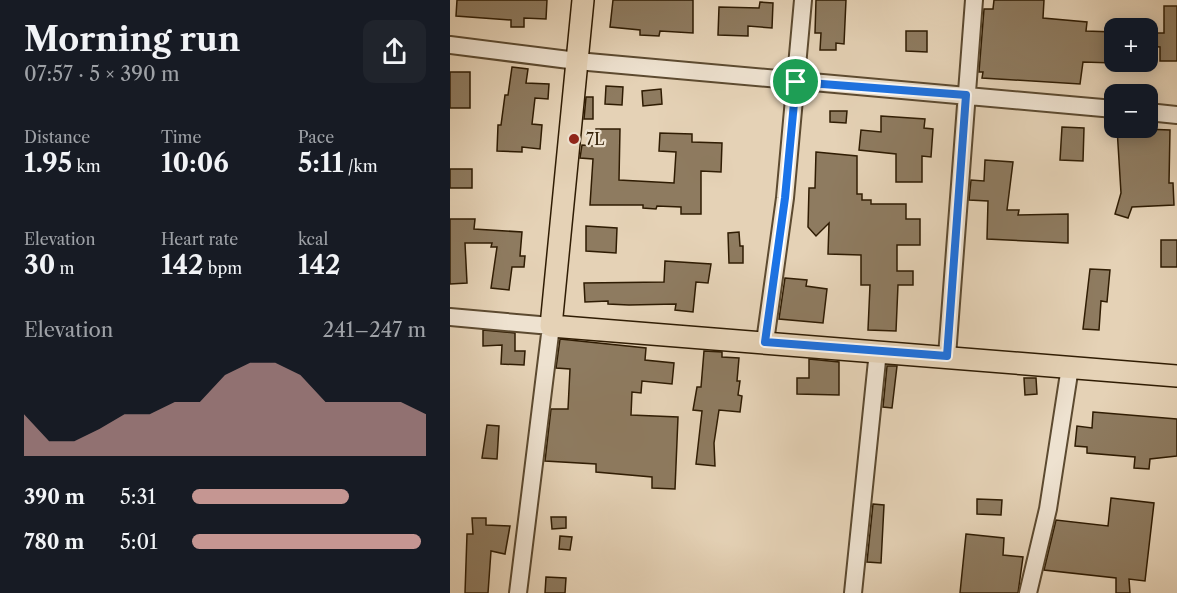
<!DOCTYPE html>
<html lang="en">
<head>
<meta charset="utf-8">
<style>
  :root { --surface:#171b24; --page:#20242c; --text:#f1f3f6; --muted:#9ea1a6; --accent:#c59692 }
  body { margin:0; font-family:"Libre Caslon Text",serif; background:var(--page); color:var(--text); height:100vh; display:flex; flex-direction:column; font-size:22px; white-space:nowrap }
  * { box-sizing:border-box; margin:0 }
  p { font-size:20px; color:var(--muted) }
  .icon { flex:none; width:33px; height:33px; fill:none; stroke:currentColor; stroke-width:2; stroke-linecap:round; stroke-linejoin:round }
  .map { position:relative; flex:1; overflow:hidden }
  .side { display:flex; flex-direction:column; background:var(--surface); width:450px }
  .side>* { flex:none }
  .controls { position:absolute; left:654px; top:18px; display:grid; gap:12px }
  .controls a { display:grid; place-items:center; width:54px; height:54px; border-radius:12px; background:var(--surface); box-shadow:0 3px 15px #0003; font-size:30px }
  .pin { position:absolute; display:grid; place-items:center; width:51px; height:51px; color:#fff; margin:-26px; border:3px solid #fff; border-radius:50%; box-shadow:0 2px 6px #0007 }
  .round { display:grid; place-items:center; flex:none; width:63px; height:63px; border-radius:12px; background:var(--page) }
  .summary { display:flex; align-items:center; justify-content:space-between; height:102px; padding:0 24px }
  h1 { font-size:33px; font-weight:700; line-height:45px }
  .figures { display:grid; grid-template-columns:repeat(3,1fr); gap:9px; height:102px; padding:6px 24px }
  .figures div { display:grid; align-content:center }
  .figures b { font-size:26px; font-weight:700 }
  .figures small { font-size:16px; font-weight:400 }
  .figures p { font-size:16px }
  .chart { height:168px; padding:12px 24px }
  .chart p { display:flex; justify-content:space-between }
  .chart svg { width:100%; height:108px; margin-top:6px; fill:var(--accent); opacity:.7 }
  ul { padding:0 24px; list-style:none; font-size:20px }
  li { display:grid; grid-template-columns:96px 72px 1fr; align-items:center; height:45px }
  li i { height:15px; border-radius:8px; background:var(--accent) }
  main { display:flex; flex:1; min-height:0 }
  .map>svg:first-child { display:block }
</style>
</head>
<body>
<main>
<section class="side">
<div class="summary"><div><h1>Morning run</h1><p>07:57 · 5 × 390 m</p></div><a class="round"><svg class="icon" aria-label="share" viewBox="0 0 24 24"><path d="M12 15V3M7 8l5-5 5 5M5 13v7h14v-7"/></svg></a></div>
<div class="figures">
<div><p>Distance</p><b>1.95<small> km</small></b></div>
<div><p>Time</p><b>10:06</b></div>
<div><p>Pace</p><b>5:11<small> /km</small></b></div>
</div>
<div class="figures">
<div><p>Elevation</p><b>30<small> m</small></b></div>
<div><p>Heart rate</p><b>142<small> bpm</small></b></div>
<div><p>kcal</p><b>142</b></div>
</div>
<div class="chart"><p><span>Elevation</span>241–247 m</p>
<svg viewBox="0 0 160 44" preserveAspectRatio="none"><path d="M0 44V27L10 38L20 38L30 33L40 27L50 27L60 22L70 22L80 11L90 6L100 6L110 11L120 22L130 22L140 22L150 22L160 27V44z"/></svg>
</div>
<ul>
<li><b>390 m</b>5:31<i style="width:67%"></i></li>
<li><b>780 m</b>5:01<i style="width:98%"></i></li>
</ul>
</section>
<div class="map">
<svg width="727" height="593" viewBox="0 0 727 593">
  <rect width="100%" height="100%" fill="#e5d2b6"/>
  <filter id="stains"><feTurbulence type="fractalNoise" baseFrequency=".00333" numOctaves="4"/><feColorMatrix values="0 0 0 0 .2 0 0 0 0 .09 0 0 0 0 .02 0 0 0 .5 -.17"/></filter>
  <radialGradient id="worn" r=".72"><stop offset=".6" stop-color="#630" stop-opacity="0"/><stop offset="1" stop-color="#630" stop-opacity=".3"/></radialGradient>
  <path fill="#8e7b60" stroke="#2f1c03" stroke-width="1.5" d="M7,0H97L96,19L74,18V27H61V20L6,16Z
    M163,0H243V33L210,31L209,36L190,35V30L160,27Z
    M366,0H396L394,44L386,43V50H370L371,33H365Z
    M544,0H594L593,18L637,22L636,31L664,32V63L633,62L630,84L532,78L533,72H529L534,9H543Z
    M310,2L323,3L322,28L298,26V36L268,35L269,7L309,8Z
    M714,6H727V61H710V47L698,46V33H714Z
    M456,31H477V52L456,51Z
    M62,67L78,69L76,83L99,84L98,99L85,98L82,124L92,125L90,149L72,147V152L47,151L48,125H51L55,95H58Z
    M0,72H20V108H0Z
    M156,86L173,87L172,105L155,104Z
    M211,89L212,104L193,106L192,91Z
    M136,97H143V119H134Z
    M380,111H397L396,123L380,122Z
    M431,116L475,119L474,128L483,129L481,157L472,156V182H446V154L409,150L411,130L431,132Z
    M612,127L634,128L633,161L610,160Z
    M667,128L720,130L719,183H723L724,205L682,207L678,218L665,214L671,193Z
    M146,129H170L169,180L224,183L226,152L209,151L210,133L242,134V142L272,143L271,172L251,171V214H231V207L207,206L206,209L193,208V205H140L143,159L130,158L132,145L146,146Z
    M366,152L407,156V194H412V200H421V204H456V219H470V245H447V271H463V285H448L446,331L418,330L420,285H411V255L378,254L379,223L366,236L358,227L359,188H365Z
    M535,160L563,162L557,210H569L568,215L618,214V243L537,239L538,201L519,200L521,180L534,181Z
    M0,169H22V188H0Z
    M0,219H25L24,229L72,232L70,256H75L74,267H62L59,290L41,288L47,247H41L42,243H15L17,283L0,284Z
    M136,226L167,228L166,253L136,251Z
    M289,232L290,246H293V263H279L278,233Z
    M711,240H727V267H711Z
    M215,261L261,264L258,283L246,282L243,312L225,310L226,304L179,305L158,304V301L135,302L134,283L214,282Z
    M640,269L660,270L657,302L651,301L649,330L633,329Z
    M335,278L357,280L356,286L377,289L373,323L329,319Z
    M33,330L65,333V351H75L74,365L51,364L52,345L33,346Z
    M110,339L196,348L195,360L224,363L222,384L192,381L191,393L182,392L181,415L228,417L225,489L202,488V477L146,472V464L95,461L101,409H118L120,369L106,368Z
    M254,351L272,352V357L289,358L287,381H290L288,395L292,396L290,412L269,410L264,443L265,466L246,464L252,411L243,410L247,387H251Z
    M359,359L389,362V395L347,394V378H359Z
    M437,366H447L442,408L433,407Z
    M574,378H586L587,394L575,395Z
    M643,412L727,419V456L700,459L699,469L684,468L685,457L637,453V447L625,446L627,426L642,428Z
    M37,425L49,426L47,459L32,458Z
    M661,498L704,503L695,581L679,579L680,593H666V578L594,570L606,520L658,526Z
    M527,499L552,500L551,515L527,514Z
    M423,504L434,505L431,563L417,562Z
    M101,517H116V528L102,529Z
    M22,518H36V525L60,526L55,554L41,551L38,593H15L17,534H23Z
    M516,534L554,538L553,555L573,557L568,593H510Z
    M110,536L122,537L120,550L109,549Z
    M96,577L116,578L115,593H95Z"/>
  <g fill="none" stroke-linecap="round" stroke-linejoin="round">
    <g stroke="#5c4a30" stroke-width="20">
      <path id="minor" d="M0,45L127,61L664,109
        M698,112L727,115
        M0,317L101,326L68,593
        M315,342L335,198L353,0
        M497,356L524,0
        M403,593L428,351
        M578,593L598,509L620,367"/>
    </g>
    <g stroke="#2f1c03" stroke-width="24">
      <path id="major" d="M133,0L101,326L727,376"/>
    </g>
    <use href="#minor" stroke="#eee2d0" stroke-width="16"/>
    <use href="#major" stroke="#e5d2b6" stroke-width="21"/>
  </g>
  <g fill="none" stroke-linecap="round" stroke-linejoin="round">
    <g stroke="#fff" stroke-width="12">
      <path id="route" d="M346,82L516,95L497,356L315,342L335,198Z"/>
    </g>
    <use href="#route" stroke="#1a73e8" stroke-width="8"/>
  </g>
  <circle fill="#8f2418" stroke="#eee2d0" stroke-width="2" cx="124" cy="139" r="6"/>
  <g text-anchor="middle" stroke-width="4.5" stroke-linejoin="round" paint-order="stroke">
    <g font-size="16" fill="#2f1c03" stroke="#eee2d0" text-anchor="start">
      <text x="136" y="145">7L</text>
    </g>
  </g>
  <rect width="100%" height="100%" filter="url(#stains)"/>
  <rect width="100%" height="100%" fill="url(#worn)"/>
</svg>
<div class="controls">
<a>+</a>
<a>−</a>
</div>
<div class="pin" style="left:346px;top:82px;background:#1e9e55"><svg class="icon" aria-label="arrive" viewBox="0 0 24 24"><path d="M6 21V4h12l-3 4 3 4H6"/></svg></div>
</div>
</main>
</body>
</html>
